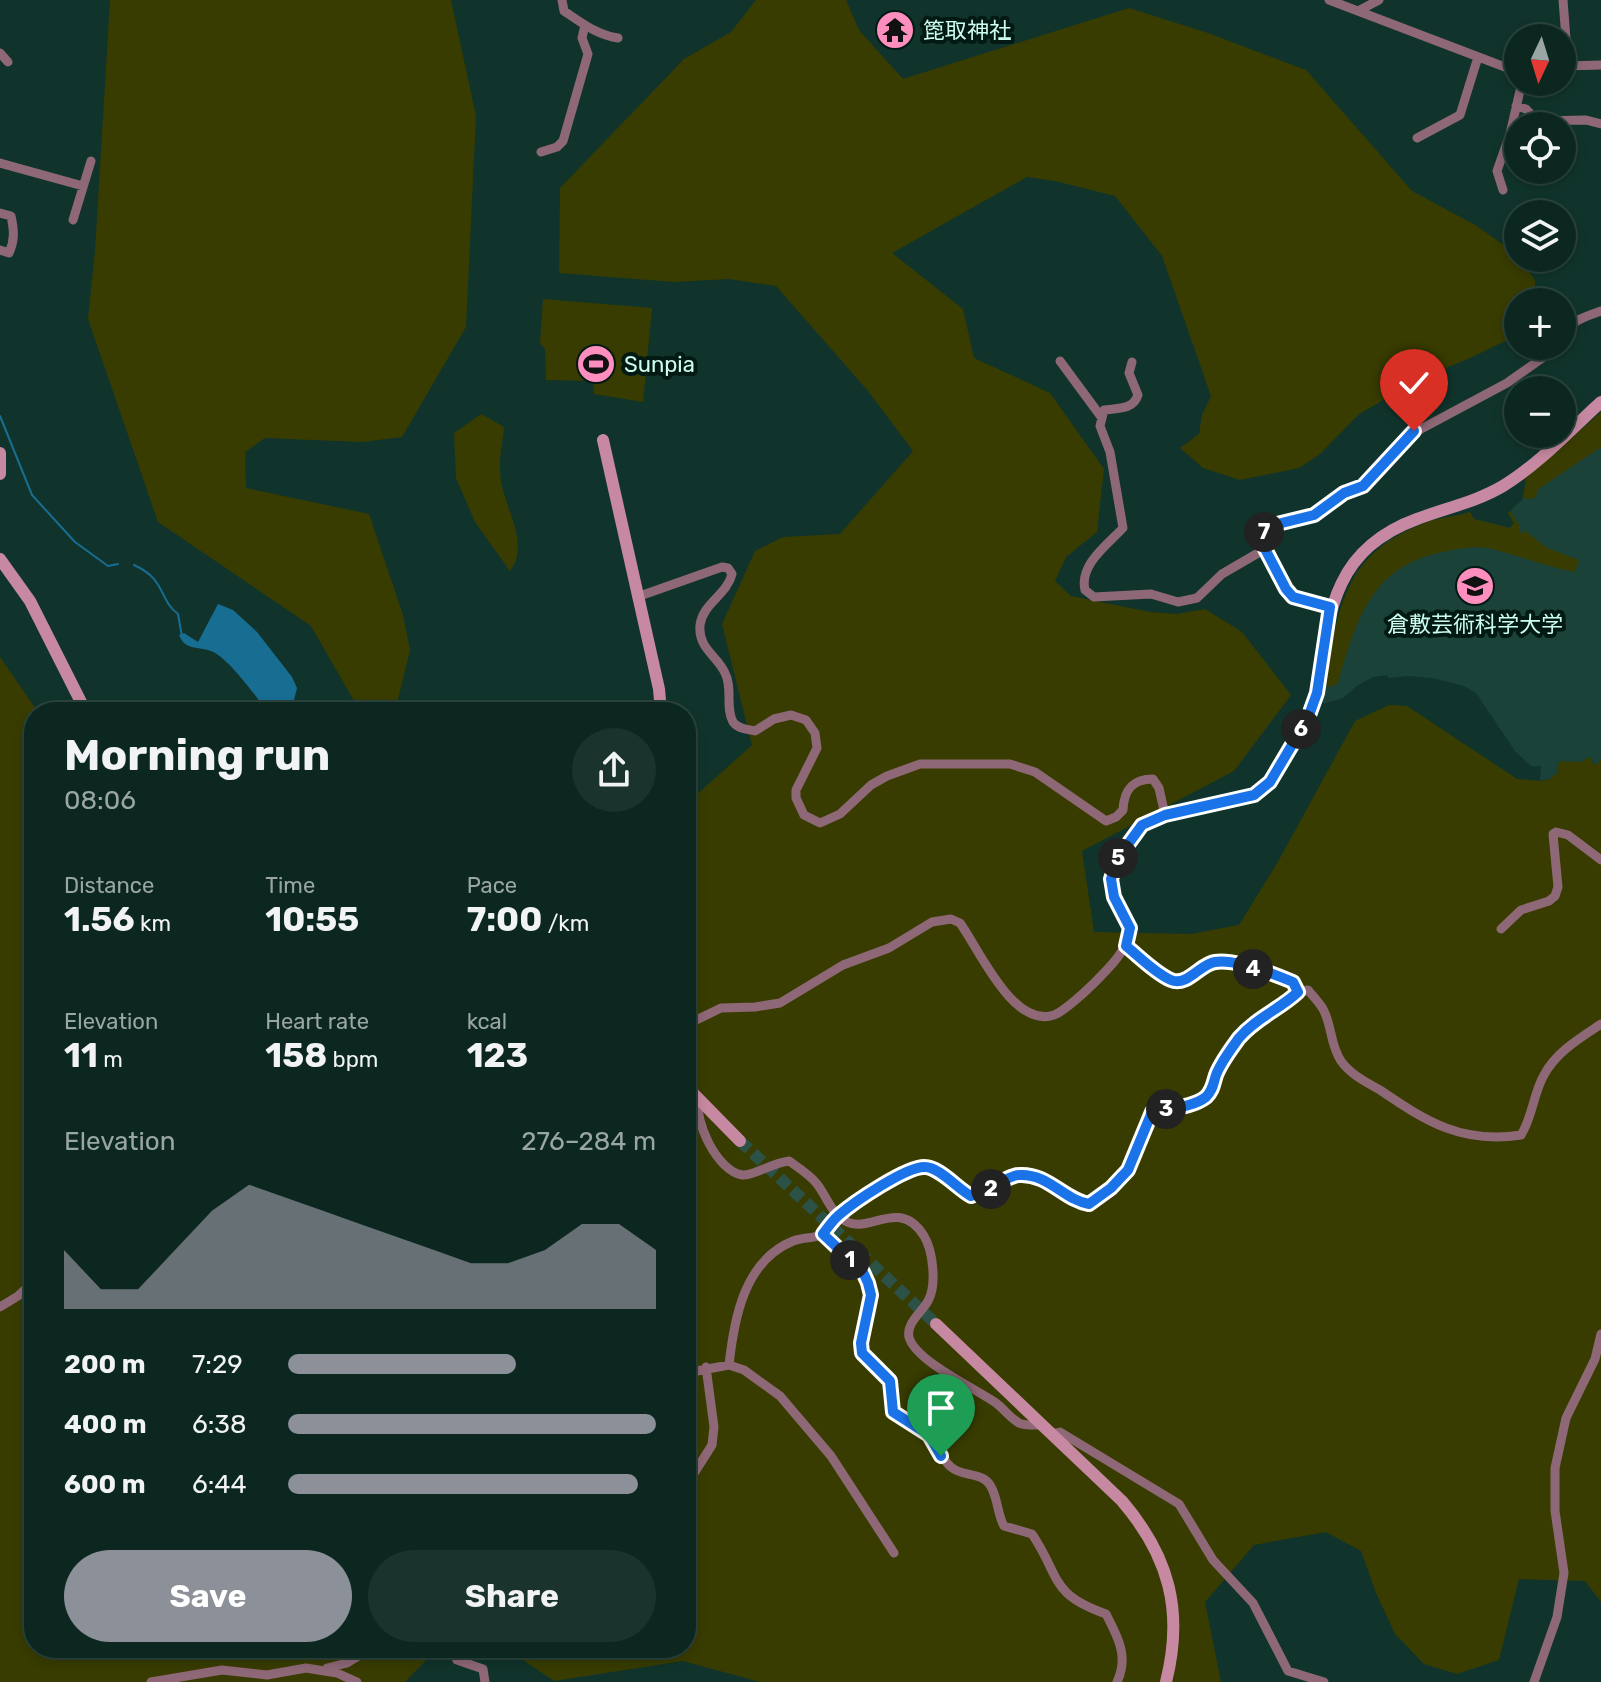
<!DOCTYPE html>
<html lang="en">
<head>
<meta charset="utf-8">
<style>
  :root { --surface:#0c2720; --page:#1a332d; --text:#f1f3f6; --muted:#9aa5a5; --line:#2c443e; --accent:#8c9099 }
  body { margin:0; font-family:Rubik,"Noto Sans JP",sans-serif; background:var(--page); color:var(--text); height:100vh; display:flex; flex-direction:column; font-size:30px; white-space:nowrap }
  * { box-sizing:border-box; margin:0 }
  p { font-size:26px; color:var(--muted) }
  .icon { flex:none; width:44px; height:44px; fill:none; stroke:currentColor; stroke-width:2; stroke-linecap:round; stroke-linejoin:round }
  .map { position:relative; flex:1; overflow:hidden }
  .sheet { position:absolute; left:24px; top:702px; width:672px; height:956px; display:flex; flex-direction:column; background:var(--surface); border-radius:32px; box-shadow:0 4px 12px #0003,0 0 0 2px var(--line) }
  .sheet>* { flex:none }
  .needle { width:52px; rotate:184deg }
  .controls { position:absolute; left:1504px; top:24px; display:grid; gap:16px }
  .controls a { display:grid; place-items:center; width:72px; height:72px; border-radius:50%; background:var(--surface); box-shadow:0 4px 12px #0003,0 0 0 2px var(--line); font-size:40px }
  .pin { position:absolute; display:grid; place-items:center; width:68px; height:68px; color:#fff; margin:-82px -34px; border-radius:50% 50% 50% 0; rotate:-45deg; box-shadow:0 0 8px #0007 }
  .pin .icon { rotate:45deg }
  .km { position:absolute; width:40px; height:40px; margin:-20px; border-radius:50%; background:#222; color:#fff; font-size:22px; line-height:40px; text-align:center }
  .round { display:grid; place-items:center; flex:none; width:84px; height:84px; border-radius:42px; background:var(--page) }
  .headline { display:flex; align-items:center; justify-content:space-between; height:136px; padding:0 40px }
  h1 { font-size:44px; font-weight:700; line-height:60px }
  .metrics { display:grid; grid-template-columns:repeat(3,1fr); gap:12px; height:136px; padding:8px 40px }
  .metrics div { display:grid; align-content:center }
  .metrics b { font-size:34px; font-weight:700 }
  .metrics small { font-size:22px; font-weight:400 }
  .metrics p { font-size:22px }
  .chart { height:224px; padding:16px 40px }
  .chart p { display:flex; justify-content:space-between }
  .chart svg { width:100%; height:144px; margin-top:8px; fill:var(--accent); opacity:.7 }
  .primary-button { display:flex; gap:16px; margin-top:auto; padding:16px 40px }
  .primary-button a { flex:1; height:92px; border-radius:48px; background:var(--accent); color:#fff; font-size:32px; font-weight:700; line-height:92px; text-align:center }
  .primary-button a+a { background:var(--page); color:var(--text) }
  ul { padding:0 40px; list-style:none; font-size:26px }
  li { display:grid; grid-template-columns:128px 96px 1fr; align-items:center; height:60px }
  li i { height:20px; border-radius:10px; background:var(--accent) }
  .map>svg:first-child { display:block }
</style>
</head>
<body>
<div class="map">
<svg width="1601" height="1682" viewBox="0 0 1601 1682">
  <rect width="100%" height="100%" fill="#10342b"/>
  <path fill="#1a4238" d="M1601,412V759L1598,764H1593L1592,759L1587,758L1581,762L1559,761L1557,773L1550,779L1540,781L1541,766H1531L1515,751L1476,693L1464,686L1432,678L1408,676L1388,678L1387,675L1373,677L1358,685L1343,698L1326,703H1319L1333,640L1356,572L1387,541L1424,523L1470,512L1474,519L1510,528L1514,523L1508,513L1523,499L1526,478Z"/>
  <path fill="#383c00" d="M110,0H451L476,116L466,327L402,437L362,442L265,438L245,452L246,488L369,514L403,615L410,650L395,712L358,708L311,626L158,522L88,319L95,251Z
    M756,0H846L859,30L903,79L1129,8L1208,33L1306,70L1412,191L1477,226L1516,254L1535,280V302H1518V335L1468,359L1426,376L1359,414L1320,454L1299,468L1240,480L1203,468L1180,448L1199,434L1202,415L1211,396L1162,256L1115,196L1055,181L1027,177L892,253L963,309L974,358L1050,393L1104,469L1097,532L1066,557L1055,581L1071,596L1150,612L1177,614L1205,609L1242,632L1291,695L1234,771L1082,851L1094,932L1191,934L1239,925L1279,860L1355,721L1389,705L1407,706L1517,779L1541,781L1550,779L1557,773L1559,761L1581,762L1587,758H1592V763L1596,765L1601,759V1602L1585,1581L1519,1579L1499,1660L1457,1674L1424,1664L1395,1634L1376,1593L1361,1551L1326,1532L1254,1545L1205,1602L1221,1682H760L683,1661L554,1681L505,1648H686V804L752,745L722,624L755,551L783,537L840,534L913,451L868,391L776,286L729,279L674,282L559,273L560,188L684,59L731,32Z
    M543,299L652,308L643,402L594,394L593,381L546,380L545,349L540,343Z
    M1601,412V447L1537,490L1536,498L1523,499L1526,478Z
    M481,414L504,427C503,441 499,457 500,472C501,504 532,542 510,571L475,522L456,478L454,433Z
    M1510,511L1520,526L1519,532L1523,533L1524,530L1547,548L1579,560L1575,572C1547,567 1520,556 1492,549C1476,545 1458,549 1443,552C1371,566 1356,620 1338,683L1331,687L1324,685C1339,609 1342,556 1422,524C1438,517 1455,517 1470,512L1474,519L1510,528L1514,523L1508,513Z
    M0,657L38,712H34V1648H438L405,1682H0Z"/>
  <path fill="#186d93" d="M218,604L233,610L257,632L292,677L297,688L291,712H268C257,698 228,657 211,651C198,646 185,651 179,635L184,633L198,642Z"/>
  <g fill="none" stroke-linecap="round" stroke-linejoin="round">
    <path stroke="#186d93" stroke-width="2" d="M0,416L32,495L75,542L108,566L118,564
      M134,565C167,580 158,599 178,614L182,637"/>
    <path stroke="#2c5248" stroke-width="12" stroke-dasharray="12 6" stroke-linecap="butt" d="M740,1141L936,1324"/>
    <path stroke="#8f6877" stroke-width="9" d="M562,0L564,11C582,23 597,35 618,38
      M1329,0L1518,72
      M1563,0L1568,65
      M1358,11L1379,0
      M0,53L8,62
      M1564,66L1601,65
      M1516,106L1526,109L1537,121L1586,120L1601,124
      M1417,138L1460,115L1478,57
      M541,152L557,147L563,141L588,54L582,38L585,25
      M0,163L83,186
      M1503,190L1497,171L1510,134L1522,82
      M0,213L11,216C14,230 15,240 9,253L0,250
      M73,220L91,161
      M1562,335C1573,320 1584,317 1601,311
      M1060,361L1102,418
      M1132,362L1129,373L1138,395C1133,410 1118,408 1104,410L1100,426L1110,452L1123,528C1107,545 1079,565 1085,590L1094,597L1151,594L1178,602L1197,598L1222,574L1265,549
      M637,597L722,567L728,568L732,574C727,595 703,603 700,625C698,649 717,655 725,673C733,688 725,708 733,722C738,729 747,729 755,731L774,719L791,715L806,720L815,733L817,748L796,790V798L804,815L820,823L840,814L871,785L887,776L920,764H1010L1035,772L1106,821L1116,817L1123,810C1124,790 1132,779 1153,779L1159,788L1165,815
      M1330,607L1293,597L1286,589L1264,547L1261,538L1265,527L1314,515L1344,493L1363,486L1406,437L1507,383L1545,356L1553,346
      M1501,929L1521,910L1549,901L1555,896L1558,887L1553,834L1556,832L1568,835L1601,860
      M1126,946C1140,957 1155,973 1171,980C1187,987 1200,964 1215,962C1235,959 1274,974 1293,982L1298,992
      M686,1025L721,1008L755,1007L780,1003L843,965L889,948L932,922L951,919L960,923C979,949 1013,1029 1054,1015C1063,1012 1085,992 1092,985C1106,971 1127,952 1129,932C1130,923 1122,912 1118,904C1104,877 1120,849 1139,829C1150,818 1169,814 1184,811C1206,807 1235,806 1254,795C1279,781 1307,720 1317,693
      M699,1098C693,1120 717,1171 742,1175C753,1176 772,1163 789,1161C799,1168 810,1175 817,1184C827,1197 832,1215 847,1222C871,1233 900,1197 924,1236C933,1251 937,1285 928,1301C922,1312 906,1323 909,1337C915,1361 976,1389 996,1403C1003,1408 1010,1418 1019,1423C1025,1426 1036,1425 1043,1425
      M0,1307L18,1296L34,1281
      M729,1365C734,1319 744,1261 793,1241C803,1237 813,1239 823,1234
      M686,1373L729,1365L744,1370L780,1396L831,1456L894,1553
      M1052,1434L1060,1432L1179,1504L1213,1560L1253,1603L1288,1671L1324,1682
      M686,1486L712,1445L714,1427L706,1367
      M460,1648L457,1660L483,1669L485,1682
      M327,1668L347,1663L372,1648
      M151,1682L222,1670L267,1675L306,1668L337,1673L357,1682
      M1117,1682C1129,1657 1118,1637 1106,1614C1049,1594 1061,1577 1032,1534L1004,1526C997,1514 998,1497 990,1485C982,1472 962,1477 951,1467C941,1459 938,1445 929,1436C920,1426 903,1422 893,1412L890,1381L862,1353L861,1343L871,1295L868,1283L863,1272L823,1234C828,1227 833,1220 839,1215C854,1202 907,1166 925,1166C939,1167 958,1189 971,1196C977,1194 984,1193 990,1190C999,1185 1007,1175 1019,1175C1049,1173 1064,1199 1089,1204L1111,1188L1128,1170L1152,1112L1190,1105L1204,1099L1213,1088L1224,1060L1240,1037L1257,1020L1284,1005L1298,992L1308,990C1313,996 1319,1002 1323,1009C1332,1025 1330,1045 1341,1061C1350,1074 1366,1082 1380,1090C1427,1122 1462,1144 1521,1135C1533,1116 1533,1094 1544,1075C1556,1052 1580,1038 1601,1024
      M1534,1682L1557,1617L1564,1573L1555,1511V1468L1566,1418L1595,1359L1601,1334"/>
    <path stroke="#c789a2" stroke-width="12" d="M603,440L659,689L661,712
      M0,453V474
      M0,559L30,601L86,712
      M1317,693C1328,615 1332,550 1417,519C1446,508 1476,502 1503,486C1539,464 1570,430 1601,402
      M686,1086L740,1141
      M936,1324L1122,1501C1169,1556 1184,1611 1166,1682"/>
  </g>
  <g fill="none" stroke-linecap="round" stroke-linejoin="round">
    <g stroke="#fff" stroke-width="16">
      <path id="route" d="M941,1456L929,1435L893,1412L890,1381L862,1353L861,1343L871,1295L868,1283L863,1272L823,1234C828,1227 833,1220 839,1215C854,1202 907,1166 925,1167C939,1167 958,1189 971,1196C985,1192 1009,1175 1019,1175C1048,1173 1064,1200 1089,1204L1111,1188L1128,1170L1152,1112C1168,1108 1192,1108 1206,1097C1213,1090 1213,1084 1216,1075C1221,1062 1231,1049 1239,1038C1256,1018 1280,1009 1298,992L1293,982C1274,974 1235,959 1215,962C1200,964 1187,987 1171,980C1155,973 1140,957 1126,946L1130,928L1114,897L1111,879L1118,858L1142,825L1165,815L1254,795L1270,782L1308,718L1317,693L1330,607L1293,597L1286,589L1264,547L1261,538L1265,527L1314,515L1344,493L1363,486L1414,431"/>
    </g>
    <use href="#route" stroke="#1a73e8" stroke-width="10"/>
  </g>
  <defs>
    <g id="temple-disc" transform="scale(2)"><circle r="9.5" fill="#fd8ebe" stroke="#031a14"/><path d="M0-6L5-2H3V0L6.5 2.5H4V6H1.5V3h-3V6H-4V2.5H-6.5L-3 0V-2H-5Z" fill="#111"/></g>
    <g id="stadium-disc" transform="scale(2)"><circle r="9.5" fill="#fd8ebe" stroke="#031a14"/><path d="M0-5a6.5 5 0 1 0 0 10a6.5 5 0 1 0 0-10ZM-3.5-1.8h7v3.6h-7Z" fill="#111"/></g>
    <g id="university-disc" transform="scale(2)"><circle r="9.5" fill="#fd8ebe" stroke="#031a14"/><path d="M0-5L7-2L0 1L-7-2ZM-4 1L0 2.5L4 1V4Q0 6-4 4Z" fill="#111"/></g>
  </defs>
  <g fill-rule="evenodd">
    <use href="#temple-disc" x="895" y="30"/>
    <use href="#stadium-disc" x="596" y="364"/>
    <use href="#university-disc" x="1475" y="586"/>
  </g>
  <g text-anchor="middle" stroke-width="8" stroke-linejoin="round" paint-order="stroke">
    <g font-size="22" fill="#ccfdee" stroke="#031a14" text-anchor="start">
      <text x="923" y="38">箆取神社</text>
      <text x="624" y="372">Sunpia</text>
      <text x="1475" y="632" text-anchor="middle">倉敷芸術科学大学</text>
    </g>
  </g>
</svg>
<div class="controls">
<a><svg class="needle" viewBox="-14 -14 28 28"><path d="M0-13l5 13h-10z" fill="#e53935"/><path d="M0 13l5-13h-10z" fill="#9aa5a5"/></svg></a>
<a><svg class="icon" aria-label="locate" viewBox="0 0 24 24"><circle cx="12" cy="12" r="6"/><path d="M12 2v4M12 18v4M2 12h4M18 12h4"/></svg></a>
<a><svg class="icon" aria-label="layers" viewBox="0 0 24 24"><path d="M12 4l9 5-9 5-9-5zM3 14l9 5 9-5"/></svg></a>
<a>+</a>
<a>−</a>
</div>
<div class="pin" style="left:941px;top:1456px;background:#1e9e55"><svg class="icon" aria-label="arrive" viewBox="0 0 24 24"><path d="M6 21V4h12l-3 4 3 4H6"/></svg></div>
<div class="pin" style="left:1414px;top:431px;background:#d93025"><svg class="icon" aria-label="check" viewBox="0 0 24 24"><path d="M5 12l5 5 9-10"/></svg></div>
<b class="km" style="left:850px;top:1260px">1</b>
<b class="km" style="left:991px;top:1189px">2</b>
<b class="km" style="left:1166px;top:1109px">3</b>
<b class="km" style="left:1253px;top:969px">4</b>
<b class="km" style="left:1118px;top:858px">5</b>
<b class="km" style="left:1301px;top:729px">6</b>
<b class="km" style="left:1264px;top:532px">7</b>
<section class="sheet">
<div class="headline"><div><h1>Morning run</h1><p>08:06</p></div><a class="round"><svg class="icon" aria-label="share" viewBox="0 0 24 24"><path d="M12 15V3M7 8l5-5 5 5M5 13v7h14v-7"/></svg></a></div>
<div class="metrics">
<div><p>Distance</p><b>1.56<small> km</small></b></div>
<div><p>Time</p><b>10:55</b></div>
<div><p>Pace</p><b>7:00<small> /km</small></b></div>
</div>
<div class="metrics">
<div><p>Elevation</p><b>11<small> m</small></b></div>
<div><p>Heart rate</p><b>158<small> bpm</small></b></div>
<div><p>kcal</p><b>123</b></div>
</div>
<div class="chart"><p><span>Elevation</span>276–284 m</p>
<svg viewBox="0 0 160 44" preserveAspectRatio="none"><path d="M0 44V26L10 38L20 38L30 26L40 14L50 6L60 10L70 14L80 18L90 22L100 26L110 30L120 30L130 26L140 18L150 18L160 26V44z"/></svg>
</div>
<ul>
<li><b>200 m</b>7:29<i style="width:62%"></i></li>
<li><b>400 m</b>6:38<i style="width:100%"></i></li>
<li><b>600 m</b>6:44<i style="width:95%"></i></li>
</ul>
<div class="primary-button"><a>Save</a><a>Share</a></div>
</section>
</div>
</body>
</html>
